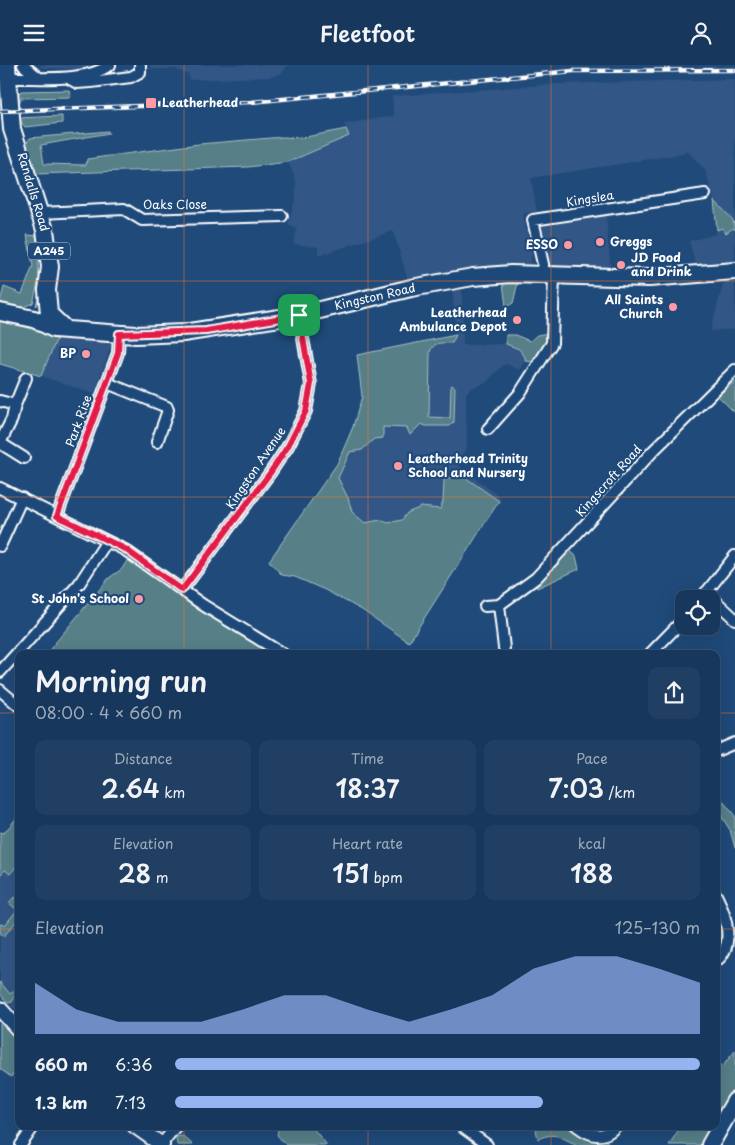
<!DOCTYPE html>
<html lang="en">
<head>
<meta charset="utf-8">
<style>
  :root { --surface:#17385c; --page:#203f62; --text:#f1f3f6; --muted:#9eacbb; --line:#365272; --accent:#95b2f1 }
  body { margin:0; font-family:"Playpen Sans",sans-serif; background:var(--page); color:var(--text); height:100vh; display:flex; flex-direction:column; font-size:19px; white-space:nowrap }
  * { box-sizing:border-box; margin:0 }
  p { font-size:16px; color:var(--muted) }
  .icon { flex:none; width:28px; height:28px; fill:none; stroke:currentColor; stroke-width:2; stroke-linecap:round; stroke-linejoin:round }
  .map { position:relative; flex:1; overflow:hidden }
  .details { position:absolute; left:15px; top:585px; width:705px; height:480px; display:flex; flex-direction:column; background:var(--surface); border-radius:10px; box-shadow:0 5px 20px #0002,0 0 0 1px var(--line) }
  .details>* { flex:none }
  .tools { position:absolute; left:675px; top:525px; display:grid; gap:10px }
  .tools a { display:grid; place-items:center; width:45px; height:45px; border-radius:10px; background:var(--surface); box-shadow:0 5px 20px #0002,0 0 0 1px var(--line); font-size:25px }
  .pin { position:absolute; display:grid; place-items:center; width:42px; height:42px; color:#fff; margin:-21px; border-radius:10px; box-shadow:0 2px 8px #0006 }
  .round { display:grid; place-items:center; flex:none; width:52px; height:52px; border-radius:10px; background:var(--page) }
  .head { display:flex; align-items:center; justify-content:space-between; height:85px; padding:0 20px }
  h1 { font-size:28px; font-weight:600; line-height:38px }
  .figures { display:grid; grid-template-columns:repeat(3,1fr); gap:8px; height:85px; padding:5px 20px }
  .figures div { display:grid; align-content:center; border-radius:10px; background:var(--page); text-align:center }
  .figures b { font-size:25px; font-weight:600 }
  .figures small { font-size:14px; font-weight:400 }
  .figures p { font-size:14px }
  .chart { height:140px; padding:10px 20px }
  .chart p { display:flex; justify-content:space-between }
  .chart svg { width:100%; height:90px; margin-top:5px; fill:var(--accent); opacity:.7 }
  ul { padding:0 20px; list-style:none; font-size:16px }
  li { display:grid; grid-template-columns:80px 60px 1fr; align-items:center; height:38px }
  li i { height:12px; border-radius:6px; background:var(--accent) }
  header { display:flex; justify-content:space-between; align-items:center; height:65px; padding:0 20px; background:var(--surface); font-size:22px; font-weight:600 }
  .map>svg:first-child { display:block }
</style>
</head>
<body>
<header><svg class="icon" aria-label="menu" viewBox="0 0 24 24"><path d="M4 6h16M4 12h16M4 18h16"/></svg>Fleetfoot<svg class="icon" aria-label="person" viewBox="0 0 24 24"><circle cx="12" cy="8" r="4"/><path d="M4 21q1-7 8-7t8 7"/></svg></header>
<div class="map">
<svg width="735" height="1080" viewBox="0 0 735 1080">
  <rect width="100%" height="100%" fill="#1f4a7a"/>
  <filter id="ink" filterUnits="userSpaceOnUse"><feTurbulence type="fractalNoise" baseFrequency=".02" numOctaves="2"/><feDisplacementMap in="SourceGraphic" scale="10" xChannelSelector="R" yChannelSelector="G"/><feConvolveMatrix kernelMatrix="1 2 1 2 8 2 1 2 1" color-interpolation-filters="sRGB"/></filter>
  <g filter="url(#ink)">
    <path fill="#305686" d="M37,0H101L88,4L44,3Z
      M149,0H288L282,8L271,12L190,15L189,10L175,4H152Z
      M735,14V199L697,204L689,176L716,169L717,158L714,135L705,105L687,86L682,89L531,113L537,146L523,149L532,191L528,204L409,218L393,166L318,191V182L293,179L297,164L288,160L296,131V116L288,97L349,71L344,59L394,51L392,31L556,19Z
      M606,151L611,207L550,205L540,162Z
      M725,213L735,216V264L710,266Z
      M462,223L463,280L506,279L519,284L525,292V296L519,305L506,299L502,301L487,317L470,324L466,329L467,383L456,398L501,433L409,577L362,545L325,525L295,512L282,510L269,496L337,399L345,381L362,331L357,290L456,270L452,224Z
      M60,268L108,272L111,281L94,329L41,311Z
      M19,750V948L0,929V773Z"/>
    <path fill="#567f87" stroke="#aabfc3" d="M69,25L71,32L21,33V36H15L17,29L22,26Z
      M62,51V58L25,62L18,53Z
      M346,64L349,71L288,97L248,102L35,109L25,80L30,73L108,66L109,68L41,80L44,99L86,100L87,94L199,79L283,72L301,73Z
      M714,135L733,155L735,165L733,163L726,168L722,163L717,165Z
      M27,170L39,171L42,173V226L36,241L42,212L40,196L38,198L39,214L33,238L20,243L0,237L4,222L22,229L33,201Z
      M518,217L513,238L506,242L503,218Z
      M0,255L58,271L41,311L0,299Z
      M549,268V274L534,297L525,296V292L519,284L506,279V270H515L530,276L537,270Z
      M456,270L452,278C442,278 434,276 430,287L429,352L450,353L451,320L455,322L454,357L450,361H426L421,359L410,370L407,363L383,362V373L374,374L362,385L350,387L338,413L348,433L352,447L365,458L380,455L388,458L402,455L407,448L421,442L440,444L443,437L444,415L459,408L499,436L409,577L362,545L325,525L295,512L282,510L269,496L337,399L353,362L362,331L357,290Z
      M735,316V348L718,331Z
      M569,485L576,491L579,504L537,523L535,518Z
      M128,494L206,549L270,589H46L109,513L122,504Z
      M722,735L735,751V783L730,765L718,746V738Z
      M19,750V798L10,809L5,805L0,810V767L4,768Z
      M14,832L19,834V853L4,871L0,868V859L5,860L17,845L9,838Z
      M716,838L729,864L716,893Z
      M0,917L10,929L14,926L16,929L12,937L8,938L0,929Z
      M0,956L19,976V1001L11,1012L0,1004Z
      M735,986V1024L716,1057V995L722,1002Z
      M279,1061H311L327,1080H286L277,1070Z
      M538,1061H566L571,1065L575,1061H600L604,1074L611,1080C601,1080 588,1080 579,1080C562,1075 558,1065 538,1074L536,1065Z
      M681,1061H714L704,1080H669Z
      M183,1071L193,1080H177L176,1072Z"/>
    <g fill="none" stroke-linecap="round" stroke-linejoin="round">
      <g stroke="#fff" stroke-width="14">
        <path id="minor" d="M23,0L39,13
          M7,13C38,12 84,18 110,0
          M68,13L77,18L91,17L131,12L140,7V0
          M41,148L124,144L142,155L282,151
          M543,210V199L533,155L705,129
          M107,318L167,342L168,345L157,377
          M0,336L15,340L12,354L0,378L24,393
          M15,340L26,313
          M488,364L520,328L552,278L554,210
          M0,423L125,485L203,540L283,589
          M57,451L118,288L119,269
          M0,481L22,433
          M182,525L270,408L288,381L306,346L311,319L299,250
          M706,527L735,554
          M701,534L735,491
          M499,540L504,583
          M485,541L499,540L536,513L653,386L735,305
          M650,589L684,554
          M0,607L79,519L107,476
          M0,625L19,641
          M716,686L735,678
          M716,830C727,852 735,882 716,896
          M461,1061L487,1080
          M577,1061C590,1071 604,1075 616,1061
          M21,1080L34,1061
          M161,1080L176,1061"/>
      </g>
      <g stroke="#fff" stroke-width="18">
        <path id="secondary" d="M0,944L19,965
          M135,1061L162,1080"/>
      </g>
      <g stroke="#fff" stroke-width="20">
        <path id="primary" d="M7,0L12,64L45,165L50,202L47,225L49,249L65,264
          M0,247L34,254L54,264L136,270L183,268L299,250L411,223L473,212L511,209L649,213L735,206"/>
      </g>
      <g stroke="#fff" stroke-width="20">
        <path id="trunk" d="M710,1080L735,1036"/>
      </g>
      <use href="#minor" stroke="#1f4a7a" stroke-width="10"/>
      <use href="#secondary" stroke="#1f4a7a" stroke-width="14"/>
      <use href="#primary" stroke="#1f4a7a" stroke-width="16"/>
      <use href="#trunk" stroke="#1f4a7a" stroke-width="16"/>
      <g stroke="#fff" stroke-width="4.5">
        <path id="rail" d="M0,46L251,37L573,6L735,5"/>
      </g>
      <use href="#rail" stroke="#1f4a7a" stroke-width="2.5" stroke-dasharray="8" stroke-linecap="butt"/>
    </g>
  </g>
  <g fill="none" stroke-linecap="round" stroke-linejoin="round" filter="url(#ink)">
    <g stroke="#fff" stroke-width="10">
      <path id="route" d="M299,250L311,319L306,346L288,381L270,408L182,525L125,484L57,451L118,288L119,269L206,266Z"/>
    </g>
    <use href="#route" stroke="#e11d48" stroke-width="6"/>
  </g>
  <path fill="none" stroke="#eb7230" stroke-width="1" stroke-opacity="0.55" d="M184,0V589M368,0V589M551,0V589M0,216H735M0,432H735M0,648H19M716,648H735M0,864H19M716,864H735M184,1061V1080M368,1061V1080M551,1061V1080"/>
  <g fill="#ff9aa2" stroke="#1f4a7a" stroke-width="2">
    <rect x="145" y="32" width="12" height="12" rx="2.5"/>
    <circle cx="600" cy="177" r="5"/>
    <circle cx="568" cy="180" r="5"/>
    <circle cx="621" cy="200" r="5"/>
    <circle cx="673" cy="242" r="5"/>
    <circle cx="517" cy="255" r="5"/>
    <circle cx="86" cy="289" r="5"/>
    <circle cx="398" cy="401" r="5"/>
    <circle cx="139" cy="534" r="5"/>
  </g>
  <g text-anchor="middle" stroke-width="4.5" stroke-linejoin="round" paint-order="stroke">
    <rect fill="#1f4a7a" stroke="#bcc9d7" stroke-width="1" x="28" y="177.5" width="42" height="17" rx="4"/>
    <g font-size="11" font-weight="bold" fill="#fff">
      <text x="49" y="190">A245</text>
    </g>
    <g font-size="12" font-weight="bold" fill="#fff" stroke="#1f4a7a" text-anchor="end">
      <text x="162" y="42" text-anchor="start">Leatherhead</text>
      <text x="610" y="181" text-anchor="start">Greggs</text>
      <text x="558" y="184">ESSO</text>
      <text x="631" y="197" text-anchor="start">JD Food<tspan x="631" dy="14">and Drink</tspan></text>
      <text x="663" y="239">All Saints<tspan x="663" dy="14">Church</tspan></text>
      <text x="507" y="252">Leatherhead<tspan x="507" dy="14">Ambulance Depot</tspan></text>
      <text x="76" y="293">BP</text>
      <text x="408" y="398" text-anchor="start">Leatherhead Trinity<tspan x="408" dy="14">School and Nursery</tspan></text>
      <text x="129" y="538">St John's School</text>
    </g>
    <g font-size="12" fill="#fff" stroke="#1f4a7a">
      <text transform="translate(33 127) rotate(73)" y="4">Randalls Road</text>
      <text transform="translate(590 134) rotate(-9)" y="4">Kingslea</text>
      <text x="175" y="144">Oaks Close</text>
      <text transform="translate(375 232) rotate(-13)" y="4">Kingston Road</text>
      <text transform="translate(79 356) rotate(-70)" y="4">Park Rise</text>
      <text transform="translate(256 403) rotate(-56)" y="4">Kingston Avenue</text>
      <text transform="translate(609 416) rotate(-48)" y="4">Kingscroft Road</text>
    </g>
  </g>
</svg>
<div class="tools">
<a><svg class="icon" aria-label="locate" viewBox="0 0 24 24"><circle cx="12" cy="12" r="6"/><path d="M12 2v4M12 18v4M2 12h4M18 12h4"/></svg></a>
</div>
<div class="pin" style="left:299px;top:250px;background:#1e9e55"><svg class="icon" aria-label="arrive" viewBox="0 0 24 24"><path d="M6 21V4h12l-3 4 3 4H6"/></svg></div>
<section class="details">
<div class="head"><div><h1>Morning run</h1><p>08:00 · 4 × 660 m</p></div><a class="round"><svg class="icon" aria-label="share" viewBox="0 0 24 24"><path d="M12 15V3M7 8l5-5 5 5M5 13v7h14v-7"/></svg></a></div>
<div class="figures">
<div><p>Distance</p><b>2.64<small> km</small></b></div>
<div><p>Time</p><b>18:37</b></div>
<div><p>Pace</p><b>7:03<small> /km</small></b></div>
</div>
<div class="figures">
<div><p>Elevation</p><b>28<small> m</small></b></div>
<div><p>Heart rate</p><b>151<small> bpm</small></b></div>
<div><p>kcal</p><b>188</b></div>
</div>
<div class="chart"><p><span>Elevation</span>125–130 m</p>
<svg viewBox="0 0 160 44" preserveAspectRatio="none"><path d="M0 44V19L10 32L20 38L30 38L40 38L50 32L60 25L70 25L80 32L90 38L100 32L110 25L120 12L130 6L140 6L150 12L160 19V44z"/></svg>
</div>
<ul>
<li><b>660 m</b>6:36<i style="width:100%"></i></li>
<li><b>1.3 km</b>7:13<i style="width:70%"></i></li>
</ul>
</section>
</div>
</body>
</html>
